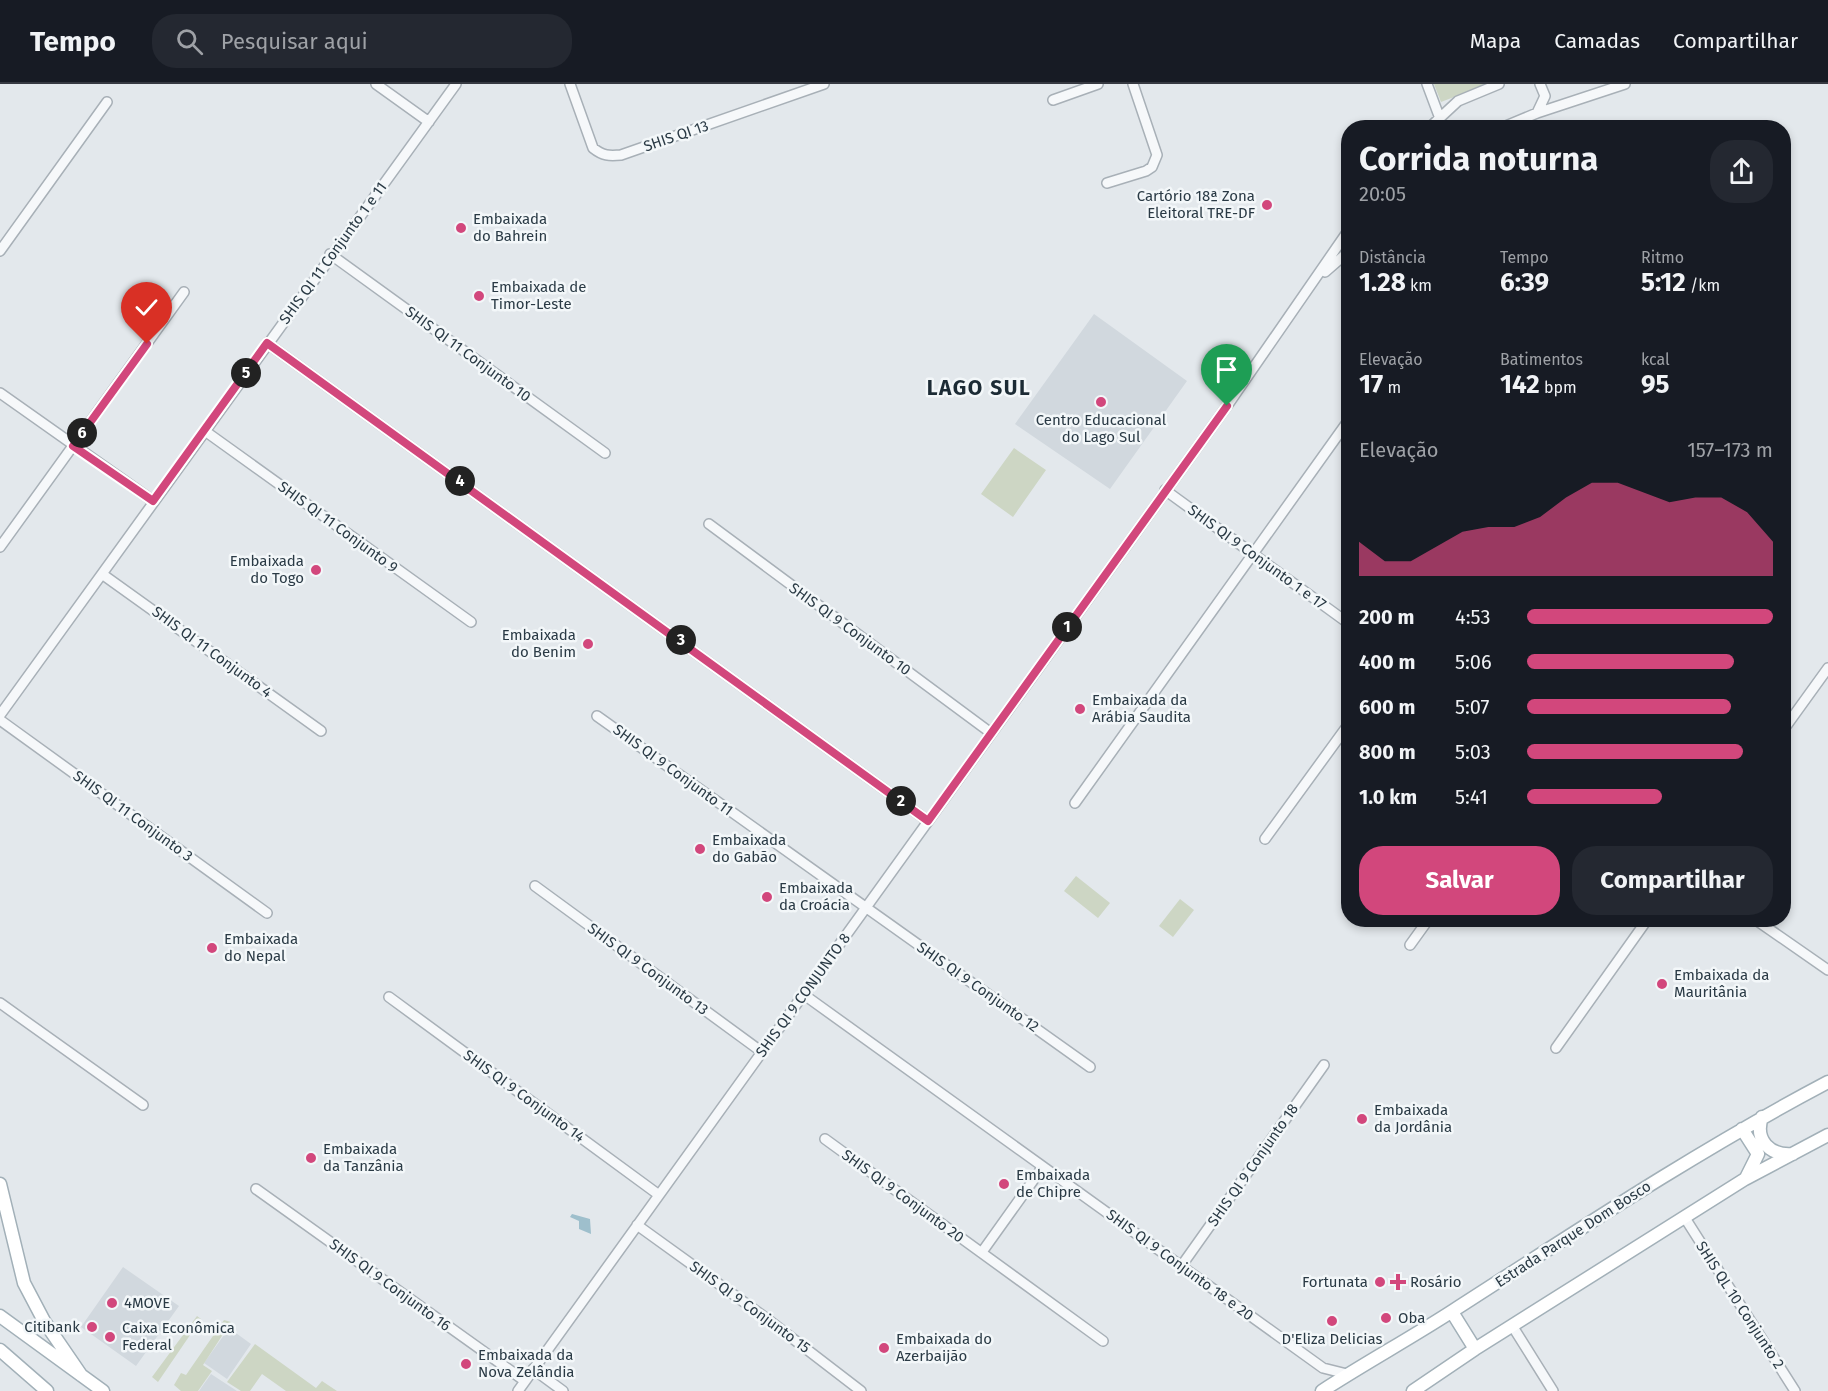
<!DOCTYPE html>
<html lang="pt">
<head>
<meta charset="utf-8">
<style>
  :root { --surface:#171b24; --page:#242831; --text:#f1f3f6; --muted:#9ea1a6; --line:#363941; --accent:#d2477c }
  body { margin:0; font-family:"Fira Sans",sans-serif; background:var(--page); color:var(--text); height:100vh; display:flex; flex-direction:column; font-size:22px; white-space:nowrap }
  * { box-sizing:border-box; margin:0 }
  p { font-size:20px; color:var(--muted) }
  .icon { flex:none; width:33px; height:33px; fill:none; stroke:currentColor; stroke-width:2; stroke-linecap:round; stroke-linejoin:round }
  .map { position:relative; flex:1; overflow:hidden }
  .side { position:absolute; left:1341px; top:36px; width:450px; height:807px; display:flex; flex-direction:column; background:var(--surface); border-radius:24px; box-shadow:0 3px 9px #0003 }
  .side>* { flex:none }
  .pin { position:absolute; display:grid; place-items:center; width:51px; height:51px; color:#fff; margin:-62px -26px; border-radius:50% 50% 50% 0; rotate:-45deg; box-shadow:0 0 6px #0007 }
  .pin .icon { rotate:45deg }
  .km { position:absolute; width:30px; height:30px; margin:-15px; border-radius:50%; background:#222; color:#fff; font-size:16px; line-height:30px; text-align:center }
  .round { display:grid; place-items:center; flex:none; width:63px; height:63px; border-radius:24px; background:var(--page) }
  .head { display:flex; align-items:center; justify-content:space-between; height:102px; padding:0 18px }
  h1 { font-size:33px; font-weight:700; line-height:45px }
  .figures { display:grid; grid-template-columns:repeat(3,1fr); gap:9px; height:102px; padding:6px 18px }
  .figures div { display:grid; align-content:center }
  .figures b { font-size:26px; font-weight:700 }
  .figures small { font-size:16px; font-weight:400 }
  .figures p { font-size:16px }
  .chart { height:168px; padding:12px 18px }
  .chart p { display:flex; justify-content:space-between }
  .chart svg { width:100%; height:108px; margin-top:6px; fill:var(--accent); opacity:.7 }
  .cta { display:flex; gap:12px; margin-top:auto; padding:12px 18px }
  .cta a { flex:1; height:69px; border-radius:24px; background:var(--accent); color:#fff; font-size:24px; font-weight:700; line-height:69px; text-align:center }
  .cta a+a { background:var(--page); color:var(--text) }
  ul { padding:0 18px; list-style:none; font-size:20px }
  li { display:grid; grid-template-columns:96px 72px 1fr; align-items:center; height:45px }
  li i { height:15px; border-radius:8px; background:var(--accent) }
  header { display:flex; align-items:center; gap:36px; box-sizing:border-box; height:84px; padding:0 30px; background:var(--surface); border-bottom:2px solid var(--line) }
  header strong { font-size:28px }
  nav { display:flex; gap:33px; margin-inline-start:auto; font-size:21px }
  .search { width:420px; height:54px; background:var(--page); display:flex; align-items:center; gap:15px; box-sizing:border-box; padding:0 21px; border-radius:24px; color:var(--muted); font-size:22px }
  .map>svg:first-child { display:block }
</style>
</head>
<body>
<header>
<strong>Tempo</strong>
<div class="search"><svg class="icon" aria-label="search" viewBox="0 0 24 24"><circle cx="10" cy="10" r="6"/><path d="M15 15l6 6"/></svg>Pesquisar aqui</div>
<nav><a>Mapa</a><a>Camadas</a><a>Compartilhar</a></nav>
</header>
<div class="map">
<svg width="1828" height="1307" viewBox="0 0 1828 1307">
  <rect width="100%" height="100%" fill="#e3e8ec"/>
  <path fill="#d1d8de" d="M1094,230L1187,297L1110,405L1015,340Z
    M123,1183L179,1222L136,1282L81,1243Z
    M229,1244L251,1260L227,1295L204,1279Z
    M211,1290L237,1307H199Z"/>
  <path fill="#cdd6c4" d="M1434,0H1488L1441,18Z
    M1014,364L1046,386L1013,433L981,410Z
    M1076,792L1110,819L1098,834L1064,807Z
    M1180,815L1194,826L1173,853L1159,842Z
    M197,1232L201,1235L158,1298L152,1293Z
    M224,1236L231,1238L203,1281L212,1287L198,1307H181L174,1301L181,1289L186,1291Z
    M255,1260L316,1304L322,1297L337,1307H286L262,1290L250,1307H241L227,1298Z"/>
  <path fill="#9ebfcc" d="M572,1130L590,1135L591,1150L579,1145V1137L570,1133Z"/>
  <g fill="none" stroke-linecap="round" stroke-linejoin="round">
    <g stroke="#a8b0b7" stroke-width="12">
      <path id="minor" d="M376,0L429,38
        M570,0L593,64C603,72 609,72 621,71L824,0
        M1427,0L1439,32
        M1053,16L1098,0
        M1537,29L1545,12L1540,0
        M1429,44L1458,17L1499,0
        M1501,44L1537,29L1625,0
        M1107,99L1146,87L1152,83L1157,71L1133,0
        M0,167L107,18
        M330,170L605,369
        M1325,188L1348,168
        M267,259L928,737
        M0,309L153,417
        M205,347L471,538
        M1165,406L1348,539
        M709,440L991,649
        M0,463L184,208
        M102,490L321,647
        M0,631L456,0
        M597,632L1090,983
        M0,636L267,829
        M1784,645L1828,584
        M1075,719L1348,337
        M1265,755L1348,641
        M535,802L762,968
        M1756,836L1828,886
        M1410,861L1428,836
        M803,910L1323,1284L1347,1290
        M389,913L659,1111
        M0,919L143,1021
        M1556,964L1647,836
        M825,1055L1103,1257
        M256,1105L525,1297
        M1685,1134L1795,1307
        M637,1141L766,1234L861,1307
        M982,1168L1042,1084
        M1182,1181L1324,981
        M1513,1243L1553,1307
        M533,1285L563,1307
        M518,1307L1227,322L1348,147"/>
    </g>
    <g stroke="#a2b0b8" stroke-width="15">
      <path id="major" d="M1762,1033C1754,1056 1770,1072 1793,1070
        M1742,1045L1758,1070L1746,1094
        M0,1100L24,1199L44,1237L81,1291
        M1452,1228L1475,1265
        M0,1232L103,1307
        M0,1266L47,1307
        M1322,1307C1365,1279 1411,1254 1454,1226C1577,1147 1699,1066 1828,998
        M1413,1307L1475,1265L1745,1095L1828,1051"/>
    </g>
    <use href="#minor" stroke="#f6f8fa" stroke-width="9"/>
    <use href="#major" stroke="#fff" stroke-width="12"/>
  </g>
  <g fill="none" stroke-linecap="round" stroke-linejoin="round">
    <g stroke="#fff" stroke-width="12">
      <path id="route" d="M147,260L73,362L153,417L267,259L928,737L1227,322"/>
    </g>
    <use href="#route" stroke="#d2477c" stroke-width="8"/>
  </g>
  <g fill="#d2477c" stroke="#f3f7f9" stroke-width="2">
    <circle cx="1267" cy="121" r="6"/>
    <circle cx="461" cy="144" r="6"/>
    <circle cx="479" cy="212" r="6"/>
    <circle cx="1101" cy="318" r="6"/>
    <circle cx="316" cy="486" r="6"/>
    <circle cx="588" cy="560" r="6"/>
    <circle cx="1080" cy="625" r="6"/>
    <circle cx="700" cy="765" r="6"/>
    <circle cx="767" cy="813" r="6"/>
    <circle cx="212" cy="864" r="6"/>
    <circle cx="1662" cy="900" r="6"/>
    <circle cx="1362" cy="1035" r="6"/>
    <circle cx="311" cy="1074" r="6"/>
    <circle cx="1004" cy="1100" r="6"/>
    <circle cx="1380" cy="1198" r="6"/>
    <path d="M1395 1189h6v6h6v6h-6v6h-6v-6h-6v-6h6z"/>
    <circle cx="112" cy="1219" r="6"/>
    <circle cx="1386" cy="1234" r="6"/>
    <circle cx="1332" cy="1237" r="6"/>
    <circle cx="92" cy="1243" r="6"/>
    <circle cx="110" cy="1253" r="6"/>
    <circle cx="884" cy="1264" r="6"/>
    <circle cx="466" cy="1280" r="6"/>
  </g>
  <g text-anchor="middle" stroke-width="5" stroke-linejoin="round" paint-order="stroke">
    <g font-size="15" fill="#2a3a45" stroke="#f3f7f9">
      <text transform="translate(676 52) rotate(-19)" y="5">SHIS QI 13</text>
      <text transform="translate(333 169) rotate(-54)" y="5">SHIS QI 11 Conjunto 1 e 11</text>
      <text transform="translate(468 270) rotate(36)" y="5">SHIS QI 11 Conjunto 10</text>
      <text transform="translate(338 443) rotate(36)" y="5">SHIS QI 11 Conjunto 9</text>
      <text transform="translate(1257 473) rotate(36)" y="5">SHIS QI 9 Conjunto 1 e 17</text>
      <text transform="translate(850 545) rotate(36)" y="5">SHIS QI 9 Conjunto 10</text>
      <text transform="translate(212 568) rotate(36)" y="5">SHIS QI 11 Conjunto 4</text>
      <text transform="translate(673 686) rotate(36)" y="5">SHIS QI 9 Conjunto 11</text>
      <text transform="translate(133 732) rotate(36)" y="5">SHIS QI 11 Conjunto 3</text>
      <text transform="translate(648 885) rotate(36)" y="5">SHIS QI 9 Conjunto 13</text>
      <text transform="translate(978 903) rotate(35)" y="5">SHIS QI 9 Conjunto 12</text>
      <text transform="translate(803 911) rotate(-54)" y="5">SHIS QI 9 CONJUNTO 8</text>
      <text transform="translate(524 1012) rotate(36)" y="5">SHIS QI 9 Conjunto 14</text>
      <text transform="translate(1253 1081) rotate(-55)" y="5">SHIS QI 9 Conjunto 18</text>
      <text transform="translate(903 1112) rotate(36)" y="5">SHIS QI 9 Conjunto 20</text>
      <text transform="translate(1573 1150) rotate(-33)" y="5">Estrada Parque Dom Bosco</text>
      <text transform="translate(1180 1181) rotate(36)" y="5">SHIS QI 9 Conjunto 18 e 20</text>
      <text transform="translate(390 1201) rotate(36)" y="5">SHIS QI 9 Conjunto 16</text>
      <text transform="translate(1740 1221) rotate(57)" y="5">SHIS QL 10 Conjunto 2</text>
      <text transform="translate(750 1223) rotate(36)" y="5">SHIS QI 9 Conjunto 15</text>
    </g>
    <g font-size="15" fill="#2a3a45" stroke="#f3f7f9" text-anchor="start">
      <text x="1255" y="117" text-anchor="end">Cartório 18ª Zona<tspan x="1255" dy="17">Eleitoral TRE-DF</tspan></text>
      <text x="473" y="140">Embaixada<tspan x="473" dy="17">do Bahrein</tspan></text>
      <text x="491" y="208">Embaixada de<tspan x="491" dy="17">Timor-Leste</tspan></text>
      <text x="1101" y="341" text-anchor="middle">Centro Educacional<tspan x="1101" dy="17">do Lago Sul</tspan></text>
      <text x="304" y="482" text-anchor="end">Embaixada<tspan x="304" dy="17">do Togo</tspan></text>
      <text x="576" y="556" text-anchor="end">Embaixada<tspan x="576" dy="17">do Benim</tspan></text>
      <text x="1092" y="621">Embaixada da<tspan x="1092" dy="17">Arábia Saudita</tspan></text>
      <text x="712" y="761">Embaixada<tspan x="712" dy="17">do Gabão</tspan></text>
      <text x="779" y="809">Embaixada<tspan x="779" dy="17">da Croácia</tspan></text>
      <text x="224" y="860">Embaixada<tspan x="224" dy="17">do Nepal</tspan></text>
      <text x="1674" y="896">Embaixada da<tspan x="1674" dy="17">Mauritânia</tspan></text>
      <text x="1374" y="1031">Embaixada<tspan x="1374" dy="17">da Jordânia</tspan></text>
      <text x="323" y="1070">Embaixada<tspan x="323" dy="17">da Tanzânia</tspan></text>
      <text x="1016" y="1096">Embaixada<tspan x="1016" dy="17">de Chipre</tspan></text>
      <text x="1368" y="1203" text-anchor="end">Fortunata</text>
      <text x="1410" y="1203">Rosário</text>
      <text x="124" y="1224">4MOVE</text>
      <text x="1398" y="1239">Oba</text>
      <text x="80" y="1248" text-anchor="end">Citibank</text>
      <text x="122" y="1249">Caixa Econômica<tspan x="122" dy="17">Federal</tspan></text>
      <text x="896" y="1260">Embaixada do<tspan x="896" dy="17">Azerbaijão</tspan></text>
      <text x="1332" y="1260" text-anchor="middle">D'Eliza Delicias</text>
      <text x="478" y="1276">Embaixada da<tspan x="478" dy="17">Nova Zelândia</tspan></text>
    </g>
    <g font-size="21" font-weight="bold" letter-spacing="1.5" fill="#1c2b35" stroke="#f3f7f9">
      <text x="979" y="311">LAGO SUL</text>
    </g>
  </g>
</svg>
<div class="pin" style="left:1227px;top:322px;background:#1e9e55"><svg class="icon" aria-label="arrive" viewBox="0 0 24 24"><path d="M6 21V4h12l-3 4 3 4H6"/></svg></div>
<div class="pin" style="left:147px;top:260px;background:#d93025"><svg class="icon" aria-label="check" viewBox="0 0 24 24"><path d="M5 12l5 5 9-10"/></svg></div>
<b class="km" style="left:1067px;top:543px">1</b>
<b class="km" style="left:901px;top:717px">2</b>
<b class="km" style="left:681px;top:556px">3</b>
<b class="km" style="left:460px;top:397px">4</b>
<b class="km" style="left:246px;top:289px">5</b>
<b class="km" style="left:82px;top:349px">6</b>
<section class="side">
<div class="head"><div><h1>Corrida noturna</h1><p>20:05</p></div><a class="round"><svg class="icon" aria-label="share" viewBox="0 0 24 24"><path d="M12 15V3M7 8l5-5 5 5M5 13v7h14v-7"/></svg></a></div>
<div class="figures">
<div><p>Distância</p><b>1.28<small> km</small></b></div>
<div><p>Tempo</p><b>6:39</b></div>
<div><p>Ritmo</p><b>5:12<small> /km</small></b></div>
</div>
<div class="figures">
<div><p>Elevação</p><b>17<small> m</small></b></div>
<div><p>Batimentos</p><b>142<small> bpm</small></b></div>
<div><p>kcal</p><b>95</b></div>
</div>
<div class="chart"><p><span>Elevação</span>157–173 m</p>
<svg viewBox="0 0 160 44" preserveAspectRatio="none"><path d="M0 44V30L10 38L20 38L30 32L40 26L50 24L60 24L70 20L80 12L90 6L100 6L110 10L120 14L130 12L140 12L150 18L160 30V44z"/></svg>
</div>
<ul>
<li><b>200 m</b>4:53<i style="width:100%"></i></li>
<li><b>400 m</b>5:06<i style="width:84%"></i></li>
<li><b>600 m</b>5:07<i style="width:83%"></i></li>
<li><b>800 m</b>5:03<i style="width:88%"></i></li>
<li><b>1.0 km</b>5:41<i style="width:55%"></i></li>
</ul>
<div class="cta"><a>Salvar</a><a>Compartilhar</a></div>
</section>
</div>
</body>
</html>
